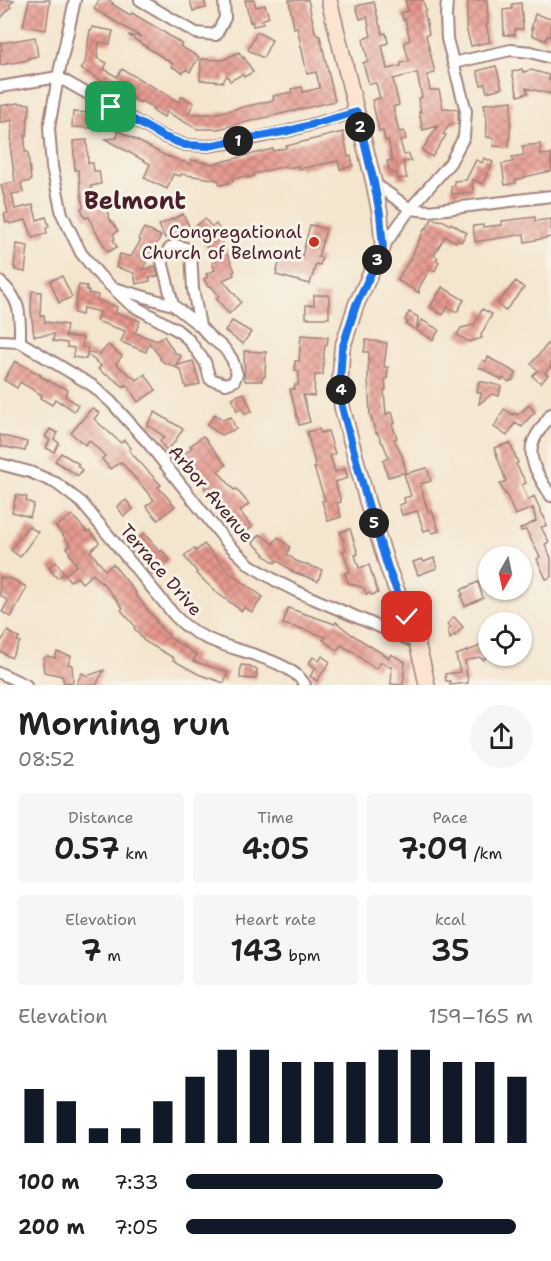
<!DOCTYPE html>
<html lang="en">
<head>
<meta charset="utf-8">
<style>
  :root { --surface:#fff; --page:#f6f6f6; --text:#202124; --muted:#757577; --accent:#111827 }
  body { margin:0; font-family:"Shantell Sans",sans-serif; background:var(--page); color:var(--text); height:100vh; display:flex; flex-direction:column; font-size:22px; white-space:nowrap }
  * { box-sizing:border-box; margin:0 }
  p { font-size:20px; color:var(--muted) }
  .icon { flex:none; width:33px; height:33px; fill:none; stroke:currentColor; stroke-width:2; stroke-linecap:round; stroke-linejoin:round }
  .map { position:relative; height:685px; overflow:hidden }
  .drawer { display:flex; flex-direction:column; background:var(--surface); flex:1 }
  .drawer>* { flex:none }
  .needle { width:39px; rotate:189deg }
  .controls { position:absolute; left:478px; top:546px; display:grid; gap:12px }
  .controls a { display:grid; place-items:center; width:54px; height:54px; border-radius:50%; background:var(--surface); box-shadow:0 2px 4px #0004; font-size:30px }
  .pin { position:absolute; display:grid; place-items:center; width:51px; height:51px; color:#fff; margin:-26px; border-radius:12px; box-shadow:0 3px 9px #0006 }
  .km { position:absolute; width:30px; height:30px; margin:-15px; border-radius:50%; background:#222; color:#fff; font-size:16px; line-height:30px; text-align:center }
  .round { display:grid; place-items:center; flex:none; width:63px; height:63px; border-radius:32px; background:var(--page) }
  .headline { display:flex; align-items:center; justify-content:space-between; height:102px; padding:0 18px }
  h1 { font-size:33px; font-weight:600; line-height:45px }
  .stats { display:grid; grid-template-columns:repeat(3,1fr); gap:9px; height:102px; padding:6px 18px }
  .stats div { display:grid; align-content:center; border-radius:6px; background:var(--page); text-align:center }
  .stats b { font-size:30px; font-weight:600 }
  .stats small { font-size:16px; font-weight:400 }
  .stats p { font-size:16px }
  .chart { height:168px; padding:12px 18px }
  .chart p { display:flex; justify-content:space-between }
  .chart svg { width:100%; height:108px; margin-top:6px; stroke:var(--accent); stroke-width:6 }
  ul { padding:0 18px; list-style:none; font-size:20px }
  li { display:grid; grid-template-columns:96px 72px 1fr; align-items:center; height:45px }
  li i { height:15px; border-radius:8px; background:var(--accent) }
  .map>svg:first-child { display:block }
</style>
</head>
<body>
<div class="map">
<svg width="551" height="685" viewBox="0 0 551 685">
  <defs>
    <pattern id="building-cross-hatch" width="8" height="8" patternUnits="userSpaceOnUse" patternTransform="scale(1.5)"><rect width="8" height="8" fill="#e6988d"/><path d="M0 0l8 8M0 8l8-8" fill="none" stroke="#bc7b73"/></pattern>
  </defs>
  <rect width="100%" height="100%" fill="#f7f3e8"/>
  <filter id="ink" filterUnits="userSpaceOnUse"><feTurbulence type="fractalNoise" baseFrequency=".0167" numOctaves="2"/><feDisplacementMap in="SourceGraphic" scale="12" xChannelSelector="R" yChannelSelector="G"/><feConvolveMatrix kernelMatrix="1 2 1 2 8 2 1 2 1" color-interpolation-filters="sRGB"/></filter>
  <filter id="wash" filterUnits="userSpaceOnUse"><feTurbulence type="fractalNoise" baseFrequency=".008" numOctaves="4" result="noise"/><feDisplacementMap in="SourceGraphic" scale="24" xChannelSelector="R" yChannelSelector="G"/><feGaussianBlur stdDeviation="1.35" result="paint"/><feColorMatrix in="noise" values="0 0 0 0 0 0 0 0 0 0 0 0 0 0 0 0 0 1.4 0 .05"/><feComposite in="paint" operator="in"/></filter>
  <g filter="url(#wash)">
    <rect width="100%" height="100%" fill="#f4e5ce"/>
    <g id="blocks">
      <path fill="url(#building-cross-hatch)" d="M0,0H14L9,5L11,7L0,19Z
        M29,0H50L46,30L23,26Z
        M99,0H109L113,3L112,4L130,15L132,13L162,31L182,44L180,46L199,57L190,72L186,69L183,73L171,66L173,64L128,35L141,37L94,9Z
        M190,0H204L206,8L193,11Z
        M245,0H254L256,7L265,5L269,17L262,20L263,24L253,26L252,21L250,22Z
        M289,0H308L315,32L318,36H320L335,101L218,129H197L167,112L164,117L152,110L154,108L141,101L140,103L81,69L85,63L90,30H92V27L113,31L110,44L99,42L97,58L107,63L104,69L117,77L122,69L179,102L182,96L194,103L188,114H213L274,100L273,96L292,92L291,89L302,87L303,92L320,88L316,72L307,74L297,27L294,28Z
        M405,0H423L426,11H424L429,34L426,35L435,73L427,75L430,90H439L443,108L458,109V124H450L443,134L446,135L432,157L422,150L438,126L423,130L419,112H421L418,99L422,97L417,73L393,79L399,105L393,107L399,132L404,131L406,139L400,141L404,155L409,154L411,161L403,162L407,178L398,179L397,173L390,172L387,161L392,160L388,140L385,141L383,131H379L372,100L380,98L376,83L369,84L363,63L368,61L363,39L371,36L367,17L360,19L356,6L374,2L380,27H381L382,34L386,33L388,43L382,45L387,69L401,66V63L409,61L404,42L410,40L405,19L403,20L401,13L408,11Z
        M468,0H487L488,24H486L490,42L471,46L466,28Z
        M521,3L523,29H515V35H504L503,10L512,9V4Z
        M535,14L551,19V37L547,36L546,41L532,35L533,28L531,29Z
        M257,32L272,40L263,58L248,50Z
        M35,37L38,56L28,58L29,60L0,65V50H2L1,43Z
        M239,52L243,59L244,57L253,72L244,77L243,74L230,81L227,75L223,82L200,80L201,59L223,60Z
        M496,66L502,88L487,92L485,84L481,85L477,71Z
        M522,69L523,72L531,70L549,75V80H551V94L526,88L528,93L518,96L512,72Z
        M512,101L509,147L493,146L494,138L486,137L487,123L484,104Z
        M18,103L30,104L29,116H28L27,135H25V152H28L31,181L21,183L23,192L12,194L15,209L33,205L37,220L46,217L49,226L46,228L47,233L33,238L26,220L10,224L9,222L6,223L4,214L8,213L1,185L15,182L11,152L12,120L0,123V106Z
        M73,112L92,113L91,128L72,127Z
        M117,130L168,157V156L191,165V160L213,164L273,149V151L286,148V146L343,132L348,157L351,156L353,166L340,169L338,161L299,169L298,166L286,168L285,166L253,174L254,176L247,178L246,176L232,179L233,182L220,185L218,180L181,174L180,176L173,174L167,189L144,178L150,164L105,139L117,138Z
        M87,140L88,163H93L94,171H99L101,184L91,186L94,203L103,200L111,222L112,221L118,231L113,234L115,239L113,240L117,247L108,252L93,227L89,217L85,218L81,208L83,207L78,170H75L73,141Z
        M540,144L541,155L551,154V171L524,177V178L515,180L516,183L505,185L502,164L513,162L512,157L524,155L522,146Z
        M484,158L493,162L482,184L472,179L473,192L452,194L451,186H455L454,181L466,180L476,160L482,163Z
        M183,214L189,226L177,232L178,233L165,238L159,225Z
        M535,217V221L551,219V237L525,242L524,234L475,242L473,226L483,225V227L502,225V221Z
        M205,219L212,227L216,224L220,230L217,232L222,239L221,241L235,271L233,272L234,275L223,280L241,302L229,314L216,298L219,296L211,286L208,287L204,279L208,277L206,274L215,270L212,263L216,261L211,252L193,228Z
        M432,219L444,221L450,225L451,223L467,233L461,242L457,240L456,242L445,236L434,255L438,258L436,261L439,262L435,271L431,269L428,272L419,288V293L397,280L409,261L425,228L426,229Z
        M310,225L326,229L318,257L322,258L320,265L316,264L310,284L276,275L281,255L301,260Z
        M144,228L161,236L142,270L155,266L158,276L149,278L150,281L136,284L134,273L116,267L120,254L131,257L141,240L138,239Z
        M17,244L28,246L25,272L15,270V267H14Z
        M62,276L72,297L59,303L50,281Z
        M516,281L524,288L505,311L497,304Z
        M79,285L87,286L86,290L89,291L88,293L98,295L97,300L117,307L115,313L140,321L135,333L157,341L164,336L174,352L181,356L175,366L193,361L200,384L186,388L181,370L167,363L166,364L160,359L161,358L149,343L146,352L121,342L125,331L96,321L100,312L83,308L82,315L74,313Z
        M442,287L464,300L457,312L448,307L443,315L430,307Z
        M32,291L41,292L40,316L44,315L45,322L67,325L65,336L83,338L82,347L88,348L87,352L100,354L108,345L122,356L116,364L137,380L145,374L156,390L138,402L126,384L124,387L107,374L106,375L98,369L101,366L87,354L86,359L73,357L74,348L67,347V343L53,341L54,334L34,336L31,310Z
        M314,295H329V318H306V305H314Z
        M482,309L492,314L481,335L482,338L469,342L457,335L461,328L474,325Z
        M409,312L418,317L417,329L422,320L439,330L433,340L406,324L408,322L405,320Z
        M232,321L251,332L243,344L225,331Z
        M301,335L328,337L327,345H325L324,354L323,375H315L314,396L303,395L310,422L299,425L290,389H294L295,385H298L299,371L295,370V361H299Z
        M366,340L387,343L384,367H388L387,379H385L386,390H384L386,414L392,412L395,423L392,424L397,438L394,439L402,455L406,472L388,477L383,460L389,458L383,443H382L377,432L376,433L370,414L368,378L369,352H364Z
        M551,340V366L545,373L548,375L541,383L532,376L538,370L531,364Z
        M244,351L266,352L265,377H262V381H245Z
        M488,357L516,373L512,381L510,380L509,382L503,378L502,380L479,367L483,360L486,362Z
        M15,361L41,375L40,376L60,387L61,386L68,390L65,396L78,405L74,411L61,402V403L55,399L52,405L40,398L42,395L20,382L17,388L4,380Z
        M479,381L501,386L499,396L492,394L479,404L481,393L477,392Z
        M244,393L252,411L245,414L242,408L237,411L232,398Z
        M529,405L535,412L527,420L522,427L515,423L507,436L494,427L504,409L513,415L514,413L517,415Z
        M92,408L99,413L94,419L121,443L124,440L131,448L129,450L133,455L161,485L158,487L175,506L158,520L146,506L154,500L121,462L110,469L102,459L105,456L89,440L85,445L71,433Z
        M155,412L183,429L173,444L166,450L160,441L165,437L147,425Z
        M215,414L223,420L231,417L236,429L221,435L207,425Z
        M50,429L58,433L54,439L59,443L54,452L46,448L50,440L45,437Z
        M319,429L321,433L328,431L335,454L330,455L335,472L345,469L348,478L335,482L341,502L337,503L341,517L328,521L322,501L325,500L314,468H316L307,432Z
        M0,435L27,442L25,451L0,446Z
        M203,436L226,465L218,471L234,490L236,489L249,504L240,511L252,527L242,534L238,528L236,530L217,504L218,503L204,487L207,484L193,463L191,464L183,455L192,448L190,446Z
        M510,443L518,463L516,464L526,483L522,485L528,500L534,496L543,516H544L546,526L541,527L549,542L545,544L551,558V577L546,579L537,559L540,557L526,530L521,531L520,529L536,521L533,508L515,515L506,493L505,494L500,484L506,481L494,448Z
        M61,453L79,464L77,466L82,470L78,476L55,461Z
        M427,468L431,481L420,484L428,512L432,511L439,531L432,533L430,529L424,531L417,511L402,515L399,505L405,503L404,498L411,496L404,474Z
        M16,495L27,497L26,501L34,504L30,517L12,512Z
        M126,500L133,509L124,516L117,507Z
        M72,515L87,532L90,531L99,542L98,544L90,551L105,570L113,564L136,593L135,594L157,621L156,622L164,632L169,635L168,637L197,655L193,661L228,672L224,683L198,674L173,660L174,658L144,641L134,628L135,626L121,610L123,608L102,582L101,583L93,574L82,583L77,577L70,581L65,575L77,565L69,553L70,552L67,548L71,545L56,527Z
        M28,526L38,532L20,557L11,550Z
        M350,529L358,554L355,555L359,568L369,565L378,593L371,595L370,593L366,594L364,588L348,583L345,573L350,572L343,551L346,550L340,532Z
        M144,533L160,552L162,550L170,560L152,575L146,568L152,563L140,549L134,554L128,547Z
        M260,534L273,544L278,537L290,547L287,554L296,561L322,570L318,581L293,572L277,560L275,563L264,555L265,554L253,543Z
        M204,544L230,573L263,597L252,612L244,607L242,611L216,592L196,573L197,572L184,556L194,548L196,551Z
        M434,558L437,568L418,575L413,562L422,559L424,562Z
        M56,562L64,573L57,578L48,567Z
        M0,577L6,579L10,578L25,586L26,589L11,617L2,612L8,601L0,595Z
        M478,582L483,598L465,606L461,596L463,595L461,590Z
        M288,608L335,624L336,622L351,634L389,658L391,654L405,662L403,685L391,684L392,668L381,662L376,669L364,661L354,652L341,645L337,650L323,640L326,637L300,628V629L283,624Z
        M454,617L463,627L455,636L454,635L450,639L448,630L451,628L447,624Z
        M8,631L19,638L17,641L20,642L11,658L0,651V643Z
        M483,640L489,644V652L484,660L479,657L465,661L468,683L450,685V681H446L445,674L460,672L456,655L478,647Z
        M57,652L71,656L68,664L72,665L73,682L64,683L62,676L44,672L43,663L44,662L43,659L47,656L55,658Z
        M322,656L330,662L317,681L310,676L316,668L309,663L313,657L319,661Z
        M241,665L251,666V668L257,669L256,679L240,678Z
        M104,670L96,685H76L82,673L87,676Z"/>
    </g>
  </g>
  <g filter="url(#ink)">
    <use href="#blocks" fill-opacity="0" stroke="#9f827c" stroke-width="1.5"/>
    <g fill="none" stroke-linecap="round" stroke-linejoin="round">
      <g stroke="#9f827c" stroke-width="14">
        <path id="minor" d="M75,0L58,77L49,128L52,167L62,214L81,253L99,275L130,304L177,330L188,339L205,362L210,379L226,384L234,381L237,374L232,359L224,348L210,337L200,326L173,305L114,288
          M140,0L196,33L216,35L225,18L224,0
          M453,63L511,50L531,52L551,58
          M0,87L58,77L164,137L185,145L208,146L247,140L288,131L357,112
          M374,183L410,209L429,211L551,196
          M383,247L410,209L450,163L464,137L466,111L447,39L446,16L447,0
          M0,282C22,300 20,316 20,342
          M173,305L162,261L169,249L175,245L186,248L191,253L193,289L200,326
          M0,341L20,342L93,386L111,402L148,443L228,544L250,565L278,582L298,592L417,643
          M551,414C546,422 539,430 535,438C524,457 541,480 551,496
          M0,464L30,472L56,483L82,503L175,616C187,629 201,637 218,643C241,652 293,662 305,685
          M0,673L26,685"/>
      </g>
      <g stroke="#9f827c" stroke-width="18">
        <path id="secondary" d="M329,0L374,183L380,214L383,247L356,305L342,349L340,382L342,407L367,501L388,568L417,643L423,666L427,685"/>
      </g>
      <use href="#minor" stroke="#fff" stroke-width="10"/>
      <use href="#secondary" stroke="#fde4d1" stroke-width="15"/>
    </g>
  </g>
  <g fill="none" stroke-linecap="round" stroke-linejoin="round" filter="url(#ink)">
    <g stroke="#fff" stroke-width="12">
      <path id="route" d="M111,107L164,137L185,145L208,146L288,131L357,112L374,183L380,214L383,248L356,305L342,349L340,382L342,407L367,501L388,568L407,617"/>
    </g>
    <use href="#route" stroke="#1a73e8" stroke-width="8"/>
  </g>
  <circle fill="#c8321e" stroke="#f7f3e8" stroke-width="2" cx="314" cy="242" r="6"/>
  <g text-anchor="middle" stroke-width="6" stroke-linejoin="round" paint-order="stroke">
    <g font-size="18" fill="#4a1f2b" stroke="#f7f3e8" text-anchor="end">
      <text x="302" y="238">Congregational<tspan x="302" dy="21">Church of Belmont</tspan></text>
    </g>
    <g font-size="18" fill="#4a1f2b" stroke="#f7f3e8">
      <text transform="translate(211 494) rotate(50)" y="6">Arbor Avenue</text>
      <text transform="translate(161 570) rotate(49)" y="6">Terrace Drive</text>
    </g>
    <g font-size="24" font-weight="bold" fill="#4a1f2b" stroke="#f7f3e8">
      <text x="135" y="209">Belmont</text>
    </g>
  </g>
</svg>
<div class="controls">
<a><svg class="needle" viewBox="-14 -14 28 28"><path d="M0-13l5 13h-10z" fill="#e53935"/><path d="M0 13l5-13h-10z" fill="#757577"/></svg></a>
<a><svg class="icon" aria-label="locate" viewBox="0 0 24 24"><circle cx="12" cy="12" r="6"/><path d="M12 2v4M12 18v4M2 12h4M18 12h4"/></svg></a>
</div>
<div class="pin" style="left:111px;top:107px;background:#1e9e55"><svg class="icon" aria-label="arrive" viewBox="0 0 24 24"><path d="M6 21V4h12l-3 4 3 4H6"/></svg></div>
<div class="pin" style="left:407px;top:617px;background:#d93025"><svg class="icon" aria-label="check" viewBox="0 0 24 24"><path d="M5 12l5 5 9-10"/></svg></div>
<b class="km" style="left:238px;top:141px">1</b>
<b class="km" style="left:360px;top:127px">2</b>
<b class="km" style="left:377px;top:260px">3</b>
<b class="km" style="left:341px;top:390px">4</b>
<b class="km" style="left:374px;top:523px">5</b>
</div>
<section class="drawer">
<div class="headline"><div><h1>Morning run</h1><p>08:52</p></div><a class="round"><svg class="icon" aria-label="share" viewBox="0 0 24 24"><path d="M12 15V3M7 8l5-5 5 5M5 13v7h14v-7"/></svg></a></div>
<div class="stats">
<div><p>Distance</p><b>0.57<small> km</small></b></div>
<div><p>Time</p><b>4:05</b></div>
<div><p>Pace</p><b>7:09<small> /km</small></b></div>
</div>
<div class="stats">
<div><p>Elevation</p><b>7<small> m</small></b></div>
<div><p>Heart rate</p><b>143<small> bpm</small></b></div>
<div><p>kcal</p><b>35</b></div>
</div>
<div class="chart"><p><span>Elevation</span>159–165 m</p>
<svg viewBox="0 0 160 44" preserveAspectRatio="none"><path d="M5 44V22M15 44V27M25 44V38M35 44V38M45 44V27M55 44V17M65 44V6M75 44V6M85 44V11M95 44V11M105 44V11M115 44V6M125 44V6M135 44V11M145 44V11M155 44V17"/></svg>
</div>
<ul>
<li><b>100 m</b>7:33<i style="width:74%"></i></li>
<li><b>200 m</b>7:05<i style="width:95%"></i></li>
</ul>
</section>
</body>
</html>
